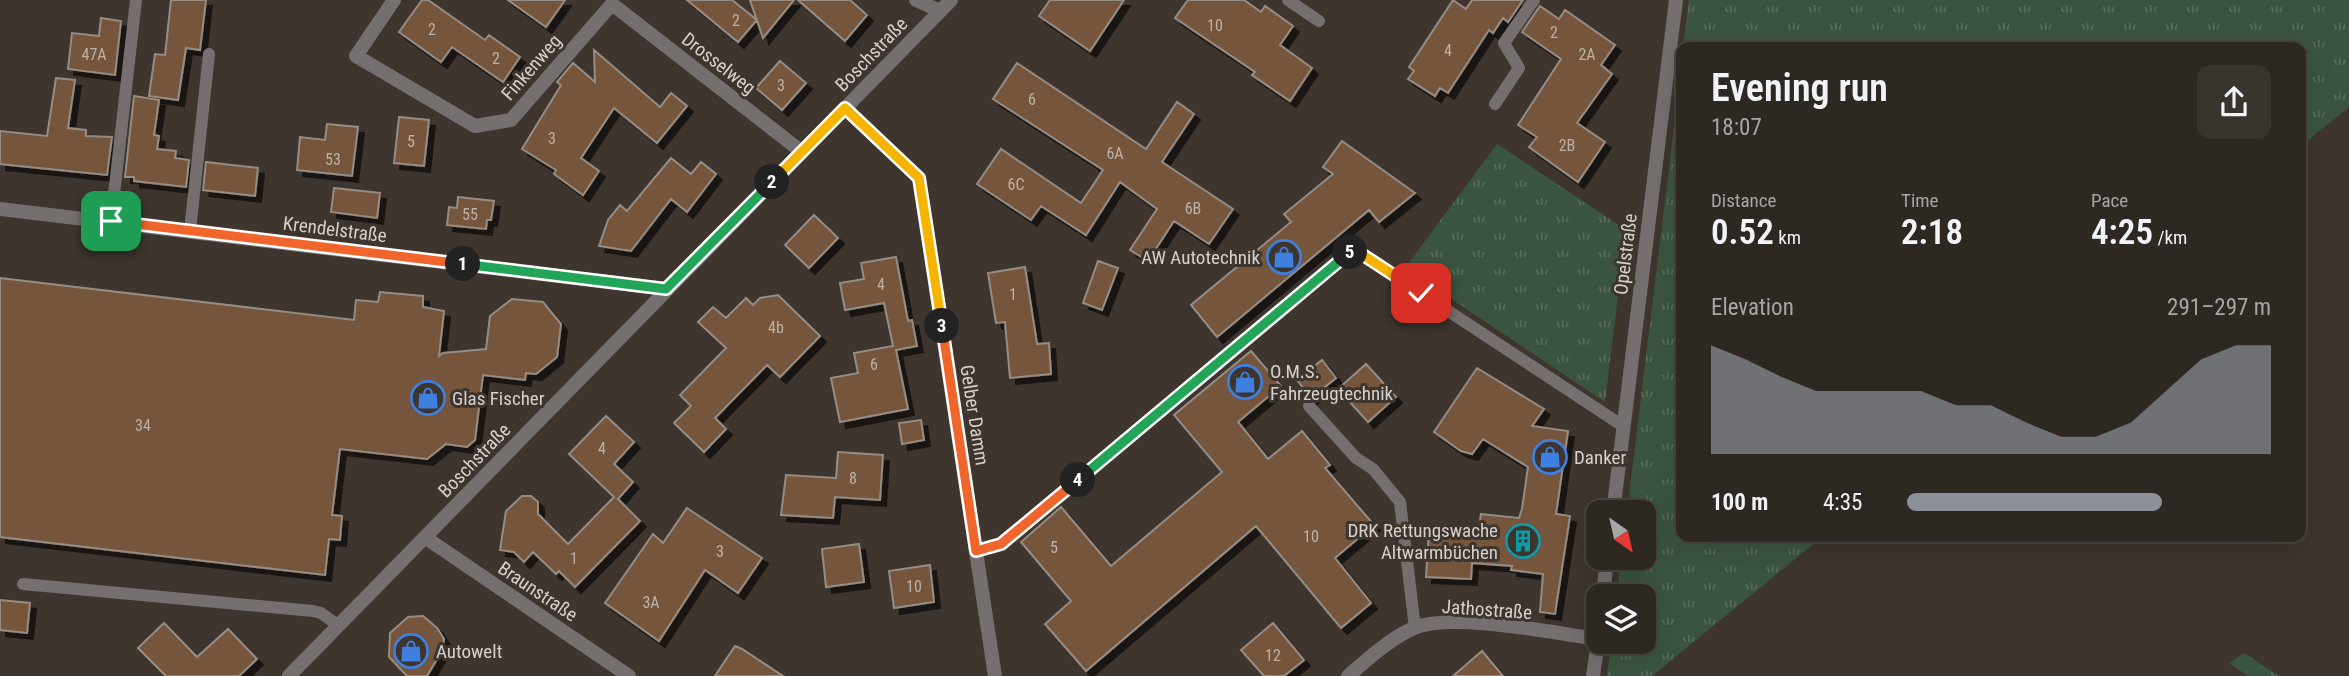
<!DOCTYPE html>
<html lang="en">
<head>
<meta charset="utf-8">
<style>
  :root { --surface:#2e2822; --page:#3a342f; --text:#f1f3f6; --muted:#a7a6a5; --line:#494440; --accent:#8c9099 }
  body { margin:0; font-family:"Roboto Condensed",sans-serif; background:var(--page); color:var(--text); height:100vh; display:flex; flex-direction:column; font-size:26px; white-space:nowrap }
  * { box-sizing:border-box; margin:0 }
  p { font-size:23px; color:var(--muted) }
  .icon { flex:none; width:38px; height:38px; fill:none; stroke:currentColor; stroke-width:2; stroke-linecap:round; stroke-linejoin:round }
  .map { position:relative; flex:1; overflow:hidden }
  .sheet { position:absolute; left:1676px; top:42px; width:630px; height:500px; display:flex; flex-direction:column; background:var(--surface); border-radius:14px; box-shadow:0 7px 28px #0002,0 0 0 2px var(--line) }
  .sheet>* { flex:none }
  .needle { width:46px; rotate:146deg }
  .tools { position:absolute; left:1586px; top:500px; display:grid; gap:14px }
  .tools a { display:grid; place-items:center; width:70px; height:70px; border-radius:14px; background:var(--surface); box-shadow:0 7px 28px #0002,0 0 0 2px var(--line); font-size:35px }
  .pin { position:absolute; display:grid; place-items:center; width:60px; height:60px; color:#fff; margin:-30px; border-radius:14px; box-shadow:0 4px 10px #0006 }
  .km { position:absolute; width:35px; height:35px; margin:-18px; border-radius:50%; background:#222; color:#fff; font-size:19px; line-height:35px; text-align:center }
  .round { display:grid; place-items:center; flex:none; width:74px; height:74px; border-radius:14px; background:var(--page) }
  .head { display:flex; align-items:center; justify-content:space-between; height:119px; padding:0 35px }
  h1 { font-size:38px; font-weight:600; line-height:52px }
  .figures { display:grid; grid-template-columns:repeat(3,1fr); gap:10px; height:119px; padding:7px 35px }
  .figures div { display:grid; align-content:center }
  .figures b { font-size:35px; font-weight:600 }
  .figures small { font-size:19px; font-weight:400 }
  .figures p { font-size:19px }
  .chart { height:196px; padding:14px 35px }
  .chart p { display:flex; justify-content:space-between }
  .chart svg { width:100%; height:126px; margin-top:7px; fill:var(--accent); opacity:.7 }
  ul { padding:0 35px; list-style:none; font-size:23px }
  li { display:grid; grid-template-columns:112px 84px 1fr; align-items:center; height:52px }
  li i { height:18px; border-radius:9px; background:var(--accent) }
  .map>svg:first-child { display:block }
</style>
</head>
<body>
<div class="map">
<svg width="2349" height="676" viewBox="0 0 2349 676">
  <defs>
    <pattern id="grass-tufts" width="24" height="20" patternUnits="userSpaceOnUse" patternTransform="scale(1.75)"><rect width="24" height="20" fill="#3b5441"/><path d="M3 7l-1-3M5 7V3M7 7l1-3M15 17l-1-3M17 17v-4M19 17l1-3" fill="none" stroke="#576c5b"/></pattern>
    <filter id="shadow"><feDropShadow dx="6" dy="6" stdDeviation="0" flood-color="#0009"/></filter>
  </defs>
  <rect width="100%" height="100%" fill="#3d352e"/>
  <path fill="url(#grass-tufts)" d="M1689,0H2349V107L2301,146V47H1683Z
    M1682,61V537H1822L1652,676H1607L1611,642H1643V597H1617L1621,558H1643V513H1627Z
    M1497,144L1626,230L1605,402L1405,268Z
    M2244,653L2279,676H2248L2229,663Z"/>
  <path fill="#74553b" stroke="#968c84" stroke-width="2" filter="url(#shadow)" d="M171,0H206L200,50L186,48L178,100L149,96L155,54L165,55Z
    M422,0H428L485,40L489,35L520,57L503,82L452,47L441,62L399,32Z
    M508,0H565L546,27Z
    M687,0H732L757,20L738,42Z
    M750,0H794L763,38Z
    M798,0H850L867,15L845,41Z
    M1050,0H1124L1090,51L1039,16Z
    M1188,0H1244L1261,12L1265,6L1293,26L1280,45L1312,68L1290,101L1252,75L1255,72L1175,18Z
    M1453,0L1466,9L1472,0H1523L1508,22L1503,18L1493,33L1489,30L1448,93L1440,88L1435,96L1408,79L1414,71L1409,67Z
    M1540,6L1559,19L1565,10L1615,45L1601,65L1612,74L1577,123L1605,142L1578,182L1529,147L1537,137L1518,125L1561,59L1522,32Z
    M101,18L121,21L115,75L68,69L72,33L99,36Z
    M594,50L660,107L671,93L687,106L657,143L614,108L581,158L599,171L583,195L554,174L556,170L522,149L561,85L557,82L573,63L595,82Z
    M780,61L806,83L782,110L756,88Z
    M1017,63L1146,149L1177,102L1194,114L1162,162L1233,209L1209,244L1174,221L1148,261L1130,250L1157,209L1120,182L1086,235L1041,206L1031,220L977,184L1001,149L1081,203L1103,170L993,99Z
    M56,78L75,80L68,128L86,130V136L112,137L107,175L0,164V131L47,136Z
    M134,96L159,100L154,135L159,136L157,149L176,151L175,158L189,160L186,187L134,181V177H125Z
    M399,117L429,120L424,166L394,163Z
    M327,124L358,127L352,176L297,170L300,137L325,140Z
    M1342,141L1415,193L1379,222L1369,210L1217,337L1191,305L1291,222L1284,214L1333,174L1323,167Z
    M671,158L691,174L701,162L716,174L687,212L671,199L631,251L599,246L608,220L620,205L627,211Z
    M206,162L258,168L255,196L203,190Z
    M334,188L380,193L377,218L331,212Z
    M458,197L494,201L491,220H487L486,229L447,225L449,207L457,208Z
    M814,215L838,238L809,268L785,245Z
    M896,257L908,321L912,320L917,346L896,350L908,409L840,422L831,378L858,373L854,353L893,346L884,303L845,310L840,283L864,279L861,263Z
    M1098,261L1118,268L1102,310L1083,303Z
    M1025,267L1037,344L1049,343L1051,374L1010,378L1005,322L996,323L988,273Z
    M0,278L354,320L356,300L378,302L380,292L423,296V307L444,311L439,356L443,353L486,349L490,316L512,299L543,302L561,324L557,357L536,374L526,373L525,380L483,375L475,440L467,447L446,444L427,459L340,449L332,515L342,516L340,540L329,539L325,575L0,537Z
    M778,295L820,336L780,377L767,365L715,418L726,429L704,452L674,423L691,406L680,395L726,348L698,322L713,307L726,318L746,298L753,305L760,298Z
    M1251,351L1281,386L1238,422L1268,459L1302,431L1330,465L1325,468L1374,525L1335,558L1371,603L1341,628L1256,526L1086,671L1045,624L1071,601L1021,542L1061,507L1111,566L1222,472L1174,415Z
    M1322,360L1336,378L1311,398L1297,380Z
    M1366,364L1396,397L1368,422L1338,389Z
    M1477,368L1544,409L1532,426L1568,431L1556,514L1570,516L1555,614L1540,612L1543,574L1511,570L1512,566L1472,563L1471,579L1426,577L1429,531L1478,533L1481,514L1519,518L1522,509L1528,467L1483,439L1472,454L1461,451L1434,432Z
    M606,416L634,442L614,464L633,482L618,499L640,521L575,587L559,571L556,574L533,552L524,562L514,552L500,550L506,511L522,496H531L538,502V514L568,544L614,497L569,454Z
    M921,420L924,440L902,444L899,423Z
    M838,452L883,455L880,500L835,497L833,518L781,515L786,475L836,478Z
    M687,508L762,558L738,593L705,570L659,641L605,603L653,534L663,543Z
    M859,544L864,582L826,587L822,549Z
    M930,565L934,602L894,608L889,571Z
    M0,600L30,603L27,633L0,630Z
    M423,616L437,628L444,639L442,651L427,676H407L389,657L390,633L408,617Z
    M164,623L197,657L228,629L257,659L239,676H166L138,648Z
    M1273,623L1304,660L1284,676H1264L1241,650Z
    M735,646L742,649L783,676H715Z
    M1482,651L1503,676H1453Z"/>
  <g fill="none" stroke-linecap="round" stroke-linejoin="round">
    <path stroke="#756f70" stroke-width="12" d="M1288,0L1319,21
      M1495,104L1519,68L1504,43L1534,0
      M111,221L136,0
      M190,231L209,54
      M1309,406L1356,458L1373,469L1400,502L1415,628
      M976,551L1001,544L1354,249L1623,426
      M23,584L313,611L321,613L339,626"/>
    <path stroke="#756f70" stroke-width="14" d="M394,0L356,56L475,126L511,120L612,4L802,152
      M916,0L940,11
      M845,108L919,178L995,676
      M0,209L666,289
      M1613,513L1676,0
      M426,538L629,676
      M1603,597L1607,558
      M289,676L951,0
      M1348,676C1368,659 1389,639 1414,628C1454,612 1552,633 1598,639
      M1593,676L1598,641"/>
  </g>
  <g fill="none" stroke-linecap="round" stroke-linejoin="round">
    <g stroke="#fff" stroke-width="14">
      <path id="split-1" d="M111,221L463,264"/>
    </g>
    <g stroke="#fff" stroke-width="14">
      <path id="split-2" d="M463,264L666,289L772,182"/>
    </g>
    <g stroke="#fff" stroke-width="14">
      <path id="split-3" d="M772,182L845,108L919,178L942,326"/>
    </g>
    <g stroke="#fff" stroke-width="14">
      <path id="split-4" d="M942,326L976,551L1001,544L1078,480"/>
    </g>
    <g stroke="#fff" stroke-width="14">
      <path id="split-5" d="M1078,480L1350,252"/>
    </g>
    <g stroke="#fff" stroke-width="14">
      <path id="split-6" d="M1350,252L1354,249L1421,293"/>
    </g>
    <use href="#split-1" stroke="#f0652b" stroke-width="9"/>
    <use href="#split-2" stroke="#22a559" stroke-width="9"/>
    <use href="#split-3" stroke="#f5b400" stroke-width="9"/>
    <use href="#split-4" stroke="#f0652b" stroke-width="9"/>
    <use href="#split-5" stroke="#22a559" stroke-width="9"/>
    <use href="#split-6" stroke="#f5b400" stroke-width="9"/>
  </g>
  <defs>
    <g id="shop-ring" transform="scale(1.75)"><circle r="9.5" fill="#3d352e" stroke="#3f7fe0" stroke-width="1.5"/><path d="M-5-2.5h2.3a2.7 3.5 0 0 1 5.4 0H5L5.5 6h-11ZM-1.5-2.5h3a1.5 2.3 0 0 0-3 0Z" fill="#3f7fe0"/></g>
    <g id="building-ring" transform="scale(1.75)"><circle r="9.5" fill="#3d352e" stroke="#0f9aa8" stroke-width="1.5"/><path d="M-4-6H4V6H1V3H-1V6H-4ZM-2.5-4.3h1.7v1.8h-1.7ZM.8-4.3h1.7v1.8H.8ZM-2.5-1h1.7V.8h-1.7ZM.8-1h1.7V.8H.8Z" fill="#0f9aa8"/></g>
  </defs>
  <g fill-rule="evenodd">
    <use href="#shop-ring" x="1284" y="257"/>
    <use href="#shop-ring" x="1245" y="382"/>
    <use href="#shop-ring" x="428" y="398"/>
    <use href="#shop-ring" x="1550" y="457"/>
    <use href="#building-ring" x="1523" y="541"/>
    <use href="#shop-ring" x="411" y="651"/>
  </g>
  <g text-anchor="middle" stroke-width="6" stroke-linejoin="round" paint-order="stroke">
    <g font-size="16" fill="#beb2a8">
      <text x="736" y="26">2</text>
      <text x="1215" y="31">10</text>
      <text x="432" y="35">2</text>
      <text x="1554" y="38">2</text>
      <text x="1448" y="56">4</text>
      <text x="94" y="60">47A</text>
      <text x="1587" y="60">2A</text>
      <text x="496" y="64">2</text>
      <text x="781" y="91">3</text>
      <text x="1032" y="105">6</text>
      <text x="552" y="144">3</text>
      <text x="411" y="147">5</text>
      <text x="1567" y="151">2B</text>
      <text x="1115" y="159">6A</text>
      <text x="333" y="165">53</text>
      <text x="1016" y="190">6C</text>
      <text x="1193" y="214">6B</text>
      <text x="470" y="220">55</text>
      <text x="881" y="290">4</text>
      <text x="1013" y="300">1</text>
      <text x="776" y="333">4b</text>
      <text x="874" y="370">6</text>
      <text x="143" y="431">34</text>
      <text x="602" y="454">4</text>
      <text x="853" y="484">8</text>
      <text x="1311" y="542">10</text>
      <text x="1054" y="553">5</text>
      <text x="720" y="557">3</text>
      <text x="574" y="564">1</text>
      <text x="914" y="592">10</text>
      <text x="651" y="608">3A</text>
      <text x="1273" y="661">12</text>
    </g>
    <g font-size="19" fill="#d6d1cd" stroke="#3d352e">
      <text transform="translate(871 54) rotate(-46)" y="7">Boschstraße</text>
      <text transform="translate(719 63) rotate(38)" y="7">Drosselweg</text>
      <text transform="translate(531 67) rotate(-49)" y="7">Finkenweg</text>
      <text transform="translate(335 229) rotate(7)" y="7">Krendelstraße</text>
      <text transform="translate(1625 254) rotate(-83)" y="7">Opelstraße</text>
      <text transform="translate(975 415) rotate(81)" y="7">Gelber Damm</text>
      <text transform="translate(474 460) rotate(-46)" y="7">Boschstraße</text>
      <text transform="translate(538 591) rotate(34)" y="7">Braunstraße</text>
      <text transform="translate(1487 609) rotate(4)" y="7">Jathostraße</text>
    </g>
    <g font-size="19" fill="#d6d1cd" stroke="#3d352e" text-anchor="start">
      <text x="1260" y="264" text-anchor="end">AW Autotechnik</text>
      <text x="1270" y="378">O.M.S.<tspan x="1270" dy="22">Fahrzeugtechnik</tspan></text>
      <text x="452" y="405">Glas Fischer</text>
      <text x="1574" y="464">Danker</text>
      <text x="1498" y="537" text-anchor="end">DRK Rettungswache<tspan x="1498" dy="22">Altwarmbüchen</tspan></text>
      <text x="436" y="658">Autowelt</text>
    </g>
  </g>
</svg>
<div class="tools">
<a><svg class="needle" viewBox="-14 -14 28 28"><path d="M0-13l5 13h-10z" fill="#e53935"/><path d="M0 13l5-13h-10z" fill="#a7a6a5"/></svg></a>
<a><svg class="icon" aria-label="layers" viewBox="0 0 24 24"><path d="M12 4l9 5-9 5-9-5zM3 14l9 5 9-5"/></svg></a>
</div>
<div class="pin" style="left:111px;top:221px;background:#1e9e55"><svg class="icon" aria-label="arrive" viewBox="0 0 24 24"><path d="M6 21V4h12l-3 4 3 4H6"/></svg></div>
<div class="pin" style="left:1421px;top:293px;background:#d93025"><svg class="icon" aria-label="check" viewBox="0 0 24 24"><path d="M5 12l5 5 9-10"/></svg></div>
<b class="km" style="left:463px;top:264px">1</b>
<b class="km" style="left:772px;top:182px">2</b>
<b class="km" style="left:942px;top:326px">3</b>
<b class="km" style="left:1078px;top:480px">4</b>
<b class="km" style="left:1350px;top:252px">5</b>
<section class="sheet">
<div class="head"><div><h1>Evening run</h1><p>18:07</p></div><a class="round"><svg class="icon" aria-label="share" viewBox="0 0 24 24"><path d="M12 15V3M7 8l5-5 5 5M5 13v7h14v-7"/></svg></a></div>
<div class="figures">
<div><p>Distance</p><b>0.52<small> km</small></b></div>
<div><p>Time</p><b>2:18</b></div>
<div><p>Pace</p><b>4:25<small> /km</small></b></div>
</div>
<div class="chart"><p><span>Elevation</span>291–297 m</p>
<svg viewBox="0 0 160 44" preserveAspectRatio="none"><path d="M0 44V6L10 11L20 17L30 22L40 22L50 22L60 22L70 27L80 27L90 33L100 38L110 38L120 33L130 22L140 11L150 6L160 6V44z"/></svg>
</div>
<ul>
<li><b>100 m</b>4:35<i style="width:70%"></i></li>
</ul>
</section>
</div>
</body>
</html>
